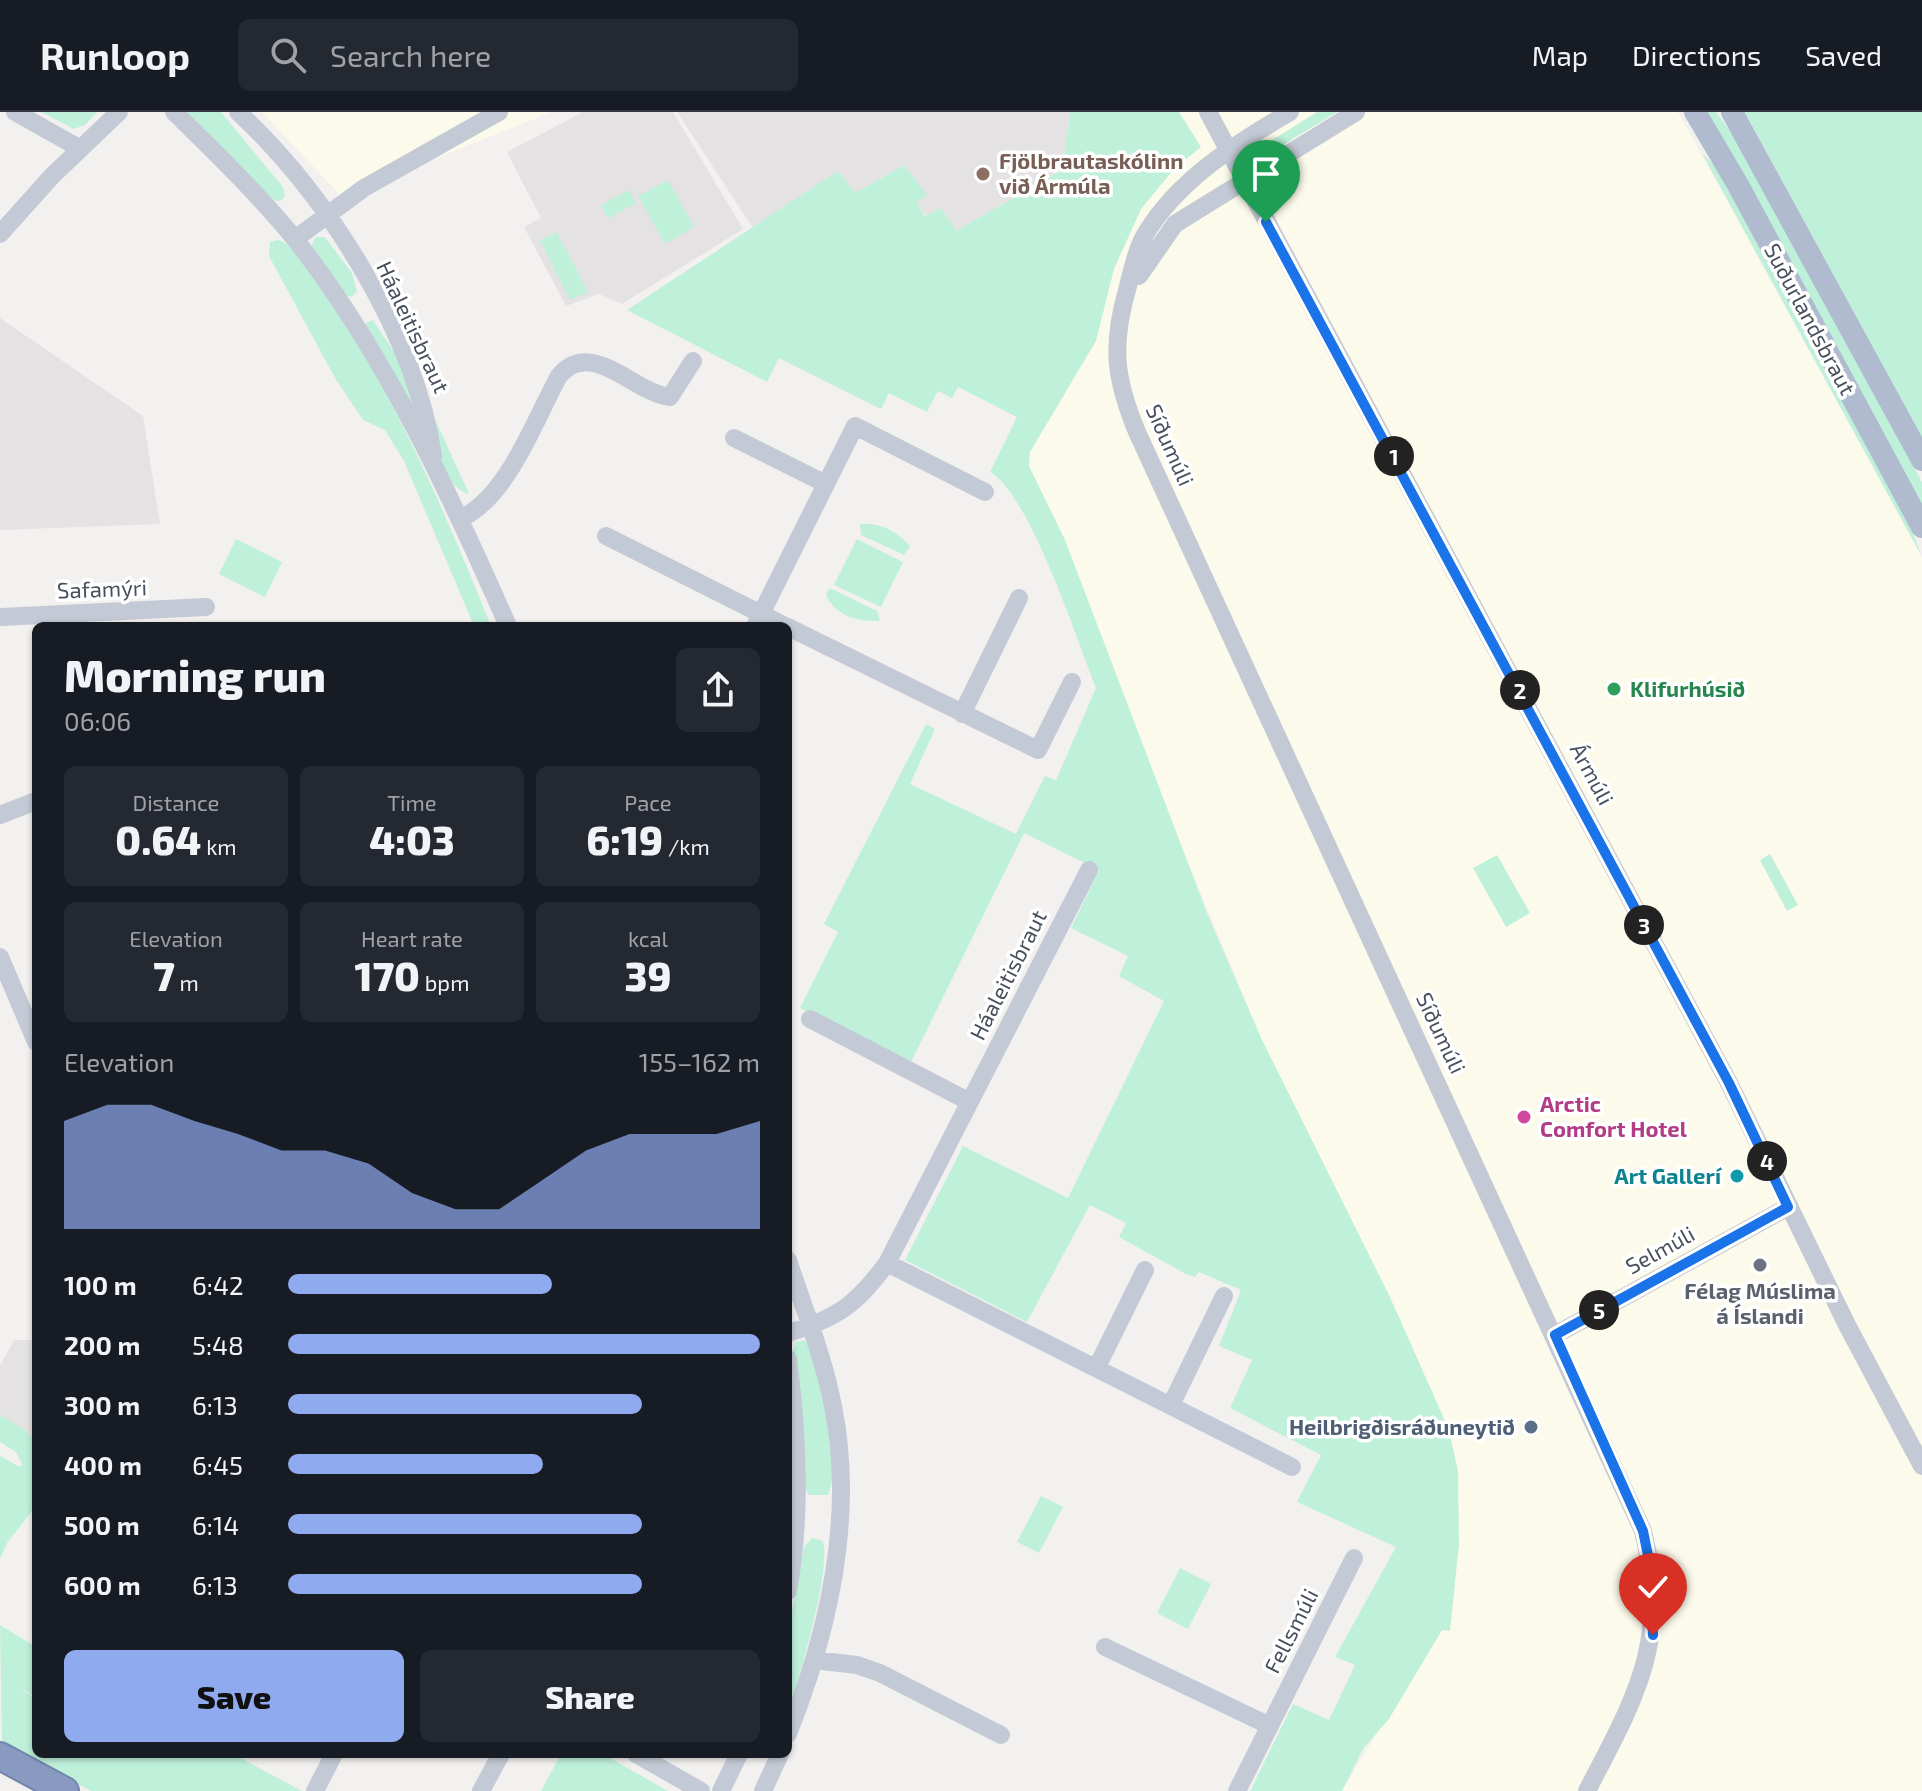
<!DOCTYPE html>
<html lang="en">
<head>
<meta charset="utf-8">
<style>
  :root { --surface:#171b24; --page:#242831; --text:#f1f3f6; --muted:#9ea1a6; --line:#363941; --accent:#8faaee }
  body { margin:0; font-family:"Exo 2",sans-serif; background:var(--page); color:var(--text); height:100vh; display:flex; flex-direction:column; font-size:30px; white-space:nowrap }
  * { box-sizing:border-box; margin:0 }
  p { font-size:26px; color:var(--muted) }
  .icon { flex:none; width:44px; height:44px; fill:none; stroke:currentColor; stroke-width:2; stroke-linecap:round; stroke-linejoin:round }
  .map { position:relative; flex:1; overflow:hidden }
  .panel { position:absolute; left:32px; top:510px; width:760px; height:1136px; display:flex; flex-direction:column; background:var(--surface); border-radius:12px; box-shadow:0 2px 6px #0004 }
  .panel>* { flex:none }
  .pin { position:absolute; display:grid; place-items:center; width:68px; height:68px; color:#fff; margin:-82px -34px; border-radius:50% 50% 50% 0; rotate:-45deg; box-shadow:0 0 8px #0007 }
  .pin .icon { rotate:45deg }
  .km { position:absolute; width:40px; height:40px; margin:-20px; border-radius:50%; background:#222; color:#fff; font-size:22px; line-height:40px; text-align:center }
  .round { display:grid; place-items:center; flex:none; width:84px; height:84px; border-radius:12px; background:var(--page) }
  .head { display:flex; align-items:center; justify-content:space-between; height:136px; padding:0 32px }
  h1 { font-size:44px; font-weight:800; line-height:60px }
  .metrics { display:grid; grid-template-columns:repeat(3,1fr); gap:12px; height:136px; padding:8px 32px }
  .metrics div { display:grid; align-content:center; border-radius:12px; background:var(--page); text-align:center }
  .metrics b { font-size:40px; font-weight:800 }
  .metrics small { font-size:22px; font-weight:400 }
  .metrics p { font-size:22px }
  .chart { height:224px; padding:16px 32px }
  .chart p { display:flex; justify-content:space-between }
  .chart svg { width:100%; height:144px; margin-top:8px; fill:var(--accent); opacity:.7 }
  .button { display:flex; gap:16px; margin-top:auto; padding:16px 32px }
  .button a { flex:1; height:92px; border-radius:12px; background:var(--accent); color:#111; font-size:32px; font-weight:800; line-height:92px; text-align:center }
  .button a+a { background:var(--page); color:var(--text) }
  ul { padding:0 32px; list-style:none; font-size:26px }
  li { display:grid; grid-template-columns:128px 96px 1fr; align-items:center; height:60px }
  li i { height:20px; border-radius:10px; background:var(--accent) }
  header { display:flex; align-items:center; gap:48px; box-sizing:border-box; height:112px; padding:0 40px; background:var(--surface); border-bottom:2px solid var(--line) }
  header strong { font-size:38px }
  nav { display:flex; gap:44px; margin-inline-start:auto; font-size:28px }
  .search { width:560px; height:72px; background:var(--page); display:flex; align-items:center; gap:20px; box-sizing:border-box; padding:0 28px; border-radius:12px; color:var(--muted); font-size:30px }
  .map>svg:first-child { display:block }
</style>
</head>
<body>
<header>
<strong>Runloop</strong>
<div class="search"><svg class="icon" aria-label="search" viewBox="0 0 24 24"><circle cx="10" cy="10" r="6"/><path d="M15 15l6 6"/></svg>Search here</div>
<nav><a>Map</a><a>Directions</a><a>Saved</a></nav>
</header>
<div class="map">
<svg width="1922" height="1679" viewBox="0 0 1922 1679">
  <rect width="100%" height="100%" fill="#f3f1f0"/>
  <path fill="#fcfaea" d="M262,0H552L341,84Z
    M677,0H1678L1922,445V1679H1342L1439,1517L1431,1333L1021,350L1051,277L769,140Z"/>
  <path fill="#e4e2e2" d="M583,0H673L743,117L622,192L599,182L566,194L524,115L541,106L507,40Z
    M677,0H1070L1062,58L956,119L926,104L915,90L926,83L904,53L855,81L838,60L753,116Z
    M0,206L143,304L160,412L0,418Z
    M14,1228H36V1345L0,1326V1254Z"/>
  <path fill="#bff0da" d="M41,0H97L85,13L74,17Z
    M184,0H221L283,75L285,83L281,89L271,88Z
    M1070,0H1179L1201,35L1174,57L1141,97L1114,157L1096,229L1030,340L1029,354L1065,428L1207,801L1261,926L1389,1183L1449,1318L1458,1359L1459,1432L1450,1519L1442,1518L1389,1607L1363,1637L1342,1679H1250L1293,1592L1329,1608L1355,1553L1335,1545L1396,1435L1297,1390L1321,1343L1230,1296L1252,1248L1219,1234L1241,1178L1199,1160L1195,1165L1186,1162L1119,1125L1126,1111L1090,1093L1027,1210L905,1148L963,1034L1068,1086L1164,889L1119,864L1128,844L1071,816L1099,758L1024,721L910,952L800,896L838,820L824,812L926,612L935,617L910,672L1016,722L1045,664L1056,668L1096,576C1078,530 1029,381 990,360L1017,305L958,275L952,286L938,279L927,300L889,281L881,297L779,246L767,270L627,198L838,59L855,81L904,53L927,83L916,90L925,104L941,96L956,119L1062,58Z
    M1317,0H1337L1270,41L1260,43L1258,39L1263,34Z
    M1708,0H1716L1739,31L1922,370V395Z
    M1745,0H1922V326Z
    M1702,41L1718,57L1910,413L1921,443Z
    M668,68L694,115L665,132L638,84Z
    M629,78L636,91L608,106L601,93Z
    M557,120L588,180L570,188L540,128Z
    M316,125H325L352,161L357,179L352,185L344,183L313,142L311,133Z
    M277,128C294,131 305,153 314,166C391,273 442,393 491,514H474L404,349L385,318L363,308L335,266L269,144L270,130Z
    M373,208C388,233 419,267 411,297L365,217L366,211Z
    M434,305L469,382C443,376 433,328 434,305Z
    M860,412C880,410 896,419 910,434L904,443L861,423Z
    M236,427L282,450L265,485L219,462Z
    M857,427L903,450L881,495L834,473Z
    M830,476L877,499L880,509C858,510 834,504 826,482Z
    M1770,742L1798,793L1787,799L1760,748Z
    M1497,743L1530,801L1506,815L1473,756Z
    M803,1228L814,1236C821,1277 843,1345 828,1383H809L804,1373L792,1243L796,1230Z
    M0,1303L25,1318L36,1330V1394L7,1431L0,1447V1344L20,1355L22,1352L16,1340L0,1330Z
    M1041,1384L1063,1395L1039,1441L1017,1430Z
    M812,1426L823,1429C831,1461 799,1566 788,1602V1521L804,1435Z
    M1180,1456L1211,1472L1188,1517L1157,1501Z
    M0,1513L36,1535V1585L19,1575L36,1587V1642H233L302,1679H91L2,1632Z
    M561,1642H603L668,1679H541Z"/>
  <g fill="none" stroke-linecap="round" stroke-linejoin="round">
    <g stroke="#7385ab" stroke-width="30">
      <path id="highway" d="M0,1644L65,1679"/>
    </g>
    <path stroke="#c4cad5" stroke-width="18" d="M15,0L79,36
      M174,0C216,41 258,82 295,127C386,243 449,380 508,514
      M238,0C328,84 415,221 433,344
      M1208,0L1729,971L1847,1213L1922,1354
      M1290,0C1237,31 1179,67 1146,121C1136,138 1132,159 1127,178C1111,234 1115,267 1137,320L1643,1419C1670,1530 1636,1584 1587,1679
      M0,122L52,64L119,0
      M295,127L364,76L499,0
      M1139,164L1175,112L1356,0
      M734,326L826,372
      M460,407C508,385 534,309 559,264C591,225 634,281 670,285L693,249
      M606,424L785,514
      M0,505L206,495
      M755,514L855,314L985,380
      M788,515L1038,638L1072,570
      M962,602L1019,486
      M0,703L36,689
      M0,845L36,930
      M810,907L970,990
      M788,1148C804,1197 823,1243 833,1294C855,1404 829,1519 788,1622
      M887,1151L1292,1355
      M788,1221C838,1206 857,1192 887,1151L1089,758
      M1555,1223L1788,1095
      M788,1247C798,1324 802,1403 788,1479
      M1097,1255L1145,1158
      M1171,1293L1224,1184
      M1105,1535L1270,1614
      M814,1548L857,1553L880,1561L1001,1623
      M636,1642L701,1679
      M315,1679L334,1642
      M481,1679L501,1642
      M721,1679L739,1642
      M763,1679L780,1642
      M1237,1679L1354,1446"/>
    <path stroke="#b0bbcf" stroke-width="22" d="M1695,0L1738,73L1922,415
      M1732,0L1922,348"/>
    <use href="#highway" stroke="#889abf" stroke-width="26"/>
  </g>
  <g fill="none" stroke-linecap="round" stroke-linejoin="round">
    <g stroke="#fff" stroke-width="16">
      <path id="route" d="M1266,110L1729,971L1788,1095L1555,1223L1643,1419L1651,1458L1653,1523"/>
    </g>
    <use href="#route" stroke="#1a73e8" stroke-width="10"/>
  </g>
  <circle fill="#8d6e63" stroke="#fff" stroke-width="3" cx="983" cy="62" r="8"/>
  <circle fill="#2e9e5b" stroke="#fff" stroke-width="3" cx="1614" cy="577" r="8"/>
  <circle fill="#d1479c" stroke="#fff" stroke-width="3" cx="1524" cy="1005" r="8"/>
  <circle fill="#0f9aa8" stroke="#fff" stroke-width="3" cx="1737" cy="1064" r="8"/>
  <circle fill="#6b7280" stroke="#fff" stroke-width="3" cx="1760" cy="1153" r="8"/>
  <circle fill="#5c6f8a" stroke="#fff" stroke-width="3" cx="1531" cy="1315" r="8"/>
  <g text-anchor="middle" stroke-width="7" stroke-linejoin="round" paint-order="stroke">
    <g font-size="22" font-weight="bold" fill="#785e54" stroke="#fff" text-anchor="start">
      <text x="999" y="57">Fjölbrautaskólinn<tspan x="999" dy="25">við Ármúla</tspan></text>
    </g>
    <g font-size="22" fill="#48505e" stroke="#fff">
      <text transform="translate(1810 207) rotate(62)" y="8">Suðurlandsbraut</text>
      <text transform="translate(413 215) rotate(65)" y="8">Háaleitisbraut</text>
      <text transform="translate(1170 333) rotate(66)" y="8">Síðumúli</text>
      <text transform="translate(102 477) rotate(-2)" y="8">Safamýri</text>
      <text transform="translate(1592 662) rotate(62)" y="8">Ármúli</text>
      <text transform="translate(1008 863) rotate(-63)" y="8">Háaleitisbraut</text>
      <text transform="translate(1441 921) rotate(65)" y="8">Síðumúli</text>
      <text transform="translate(1660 1138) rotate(-29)" y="8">Selmúli</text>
      <text transform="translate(1291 1519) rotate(-63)" y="8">Fellsmúli</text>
    </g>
    <g font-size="22" font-weight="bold" fill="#27864d" stroke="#fff" text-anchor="start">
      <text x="1630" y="585">Klifurhúsið</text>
    </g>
    <g font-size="22" font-weight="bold" fill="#b23c85" stroke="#fff" text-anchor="start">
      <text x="1540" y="1000">Arctic<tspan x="1540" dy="25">Comfort Hotel</tspan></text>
    </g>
    <g font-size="22" font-weight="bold" fill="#0d838f" stroke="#fff" text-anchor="end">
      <text x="1721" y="1072">Art Gallerí</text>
    </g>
    <g font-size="22" font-weight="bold" fill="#5b616d" stroke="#fff">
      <text x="1760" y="1187">Félag Múslima<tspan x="1760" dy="25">á Íslandi</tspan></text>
    </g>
    <g font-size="22" font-weight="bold" fill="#4e5e75" stroke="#fff" text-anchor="end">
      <text x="1515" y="1323">Heilbrigðisráðuneytið</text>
    </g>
  </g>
</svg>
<div class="pin" style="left:1266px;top:110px;background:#1e9e55"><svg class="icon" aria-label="arrive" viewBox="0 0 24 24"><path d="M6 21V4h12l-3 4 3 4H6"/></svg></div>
<div class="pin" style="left:1653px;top:1523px;background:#d93025"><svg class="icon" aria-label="check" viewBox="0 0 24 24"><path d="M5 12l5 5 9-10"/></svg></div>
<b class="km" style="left:1394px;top:344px">1</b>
<b class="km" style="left:1520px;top:578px">2</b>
<b class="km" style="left:1644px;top:813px">3</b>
<b class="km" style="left:1767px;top:1049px">4</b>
<b class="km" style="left:1599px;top:1198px">5</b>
<section class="panel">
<div class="head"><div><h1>Morning run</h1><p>06:06</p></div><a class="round"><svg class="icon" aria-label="share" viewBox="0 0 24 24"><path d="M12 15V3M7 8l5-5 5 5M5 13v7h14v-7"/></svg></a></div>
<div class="metrics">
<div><p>Distance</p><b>0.64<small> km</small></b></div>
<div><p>Time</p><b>4:03</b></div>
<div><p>Pace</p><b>6:19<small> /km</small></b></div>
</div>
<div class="metrics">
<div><p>Elevation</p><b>7<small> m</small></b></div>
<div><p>Heart rate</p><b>170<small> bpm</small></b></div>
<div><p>kcal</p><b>39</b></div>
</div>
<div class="chart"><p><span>Elevation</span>155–162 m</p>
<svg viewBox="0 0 160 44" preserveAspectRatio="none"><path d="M0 44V11L10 6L20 6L30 11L40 15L50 20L60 20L70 24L80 33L90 38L100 38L110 29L120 20L130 15L140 15L150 15L160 11V44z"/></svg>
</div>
<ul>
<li><b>100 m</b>6:42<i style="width:56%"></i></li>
<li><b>200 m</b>5:48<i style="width:100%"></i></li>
<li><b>300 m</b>6:13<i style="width:75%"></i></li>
<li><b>400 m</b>6:45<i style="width:54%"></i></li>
<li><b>500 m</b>6:14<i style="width:75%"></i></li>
<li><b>600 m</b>6:13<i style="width:75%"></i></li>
</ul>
<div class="button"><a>Save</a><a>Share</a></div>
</section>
</div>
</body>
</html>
